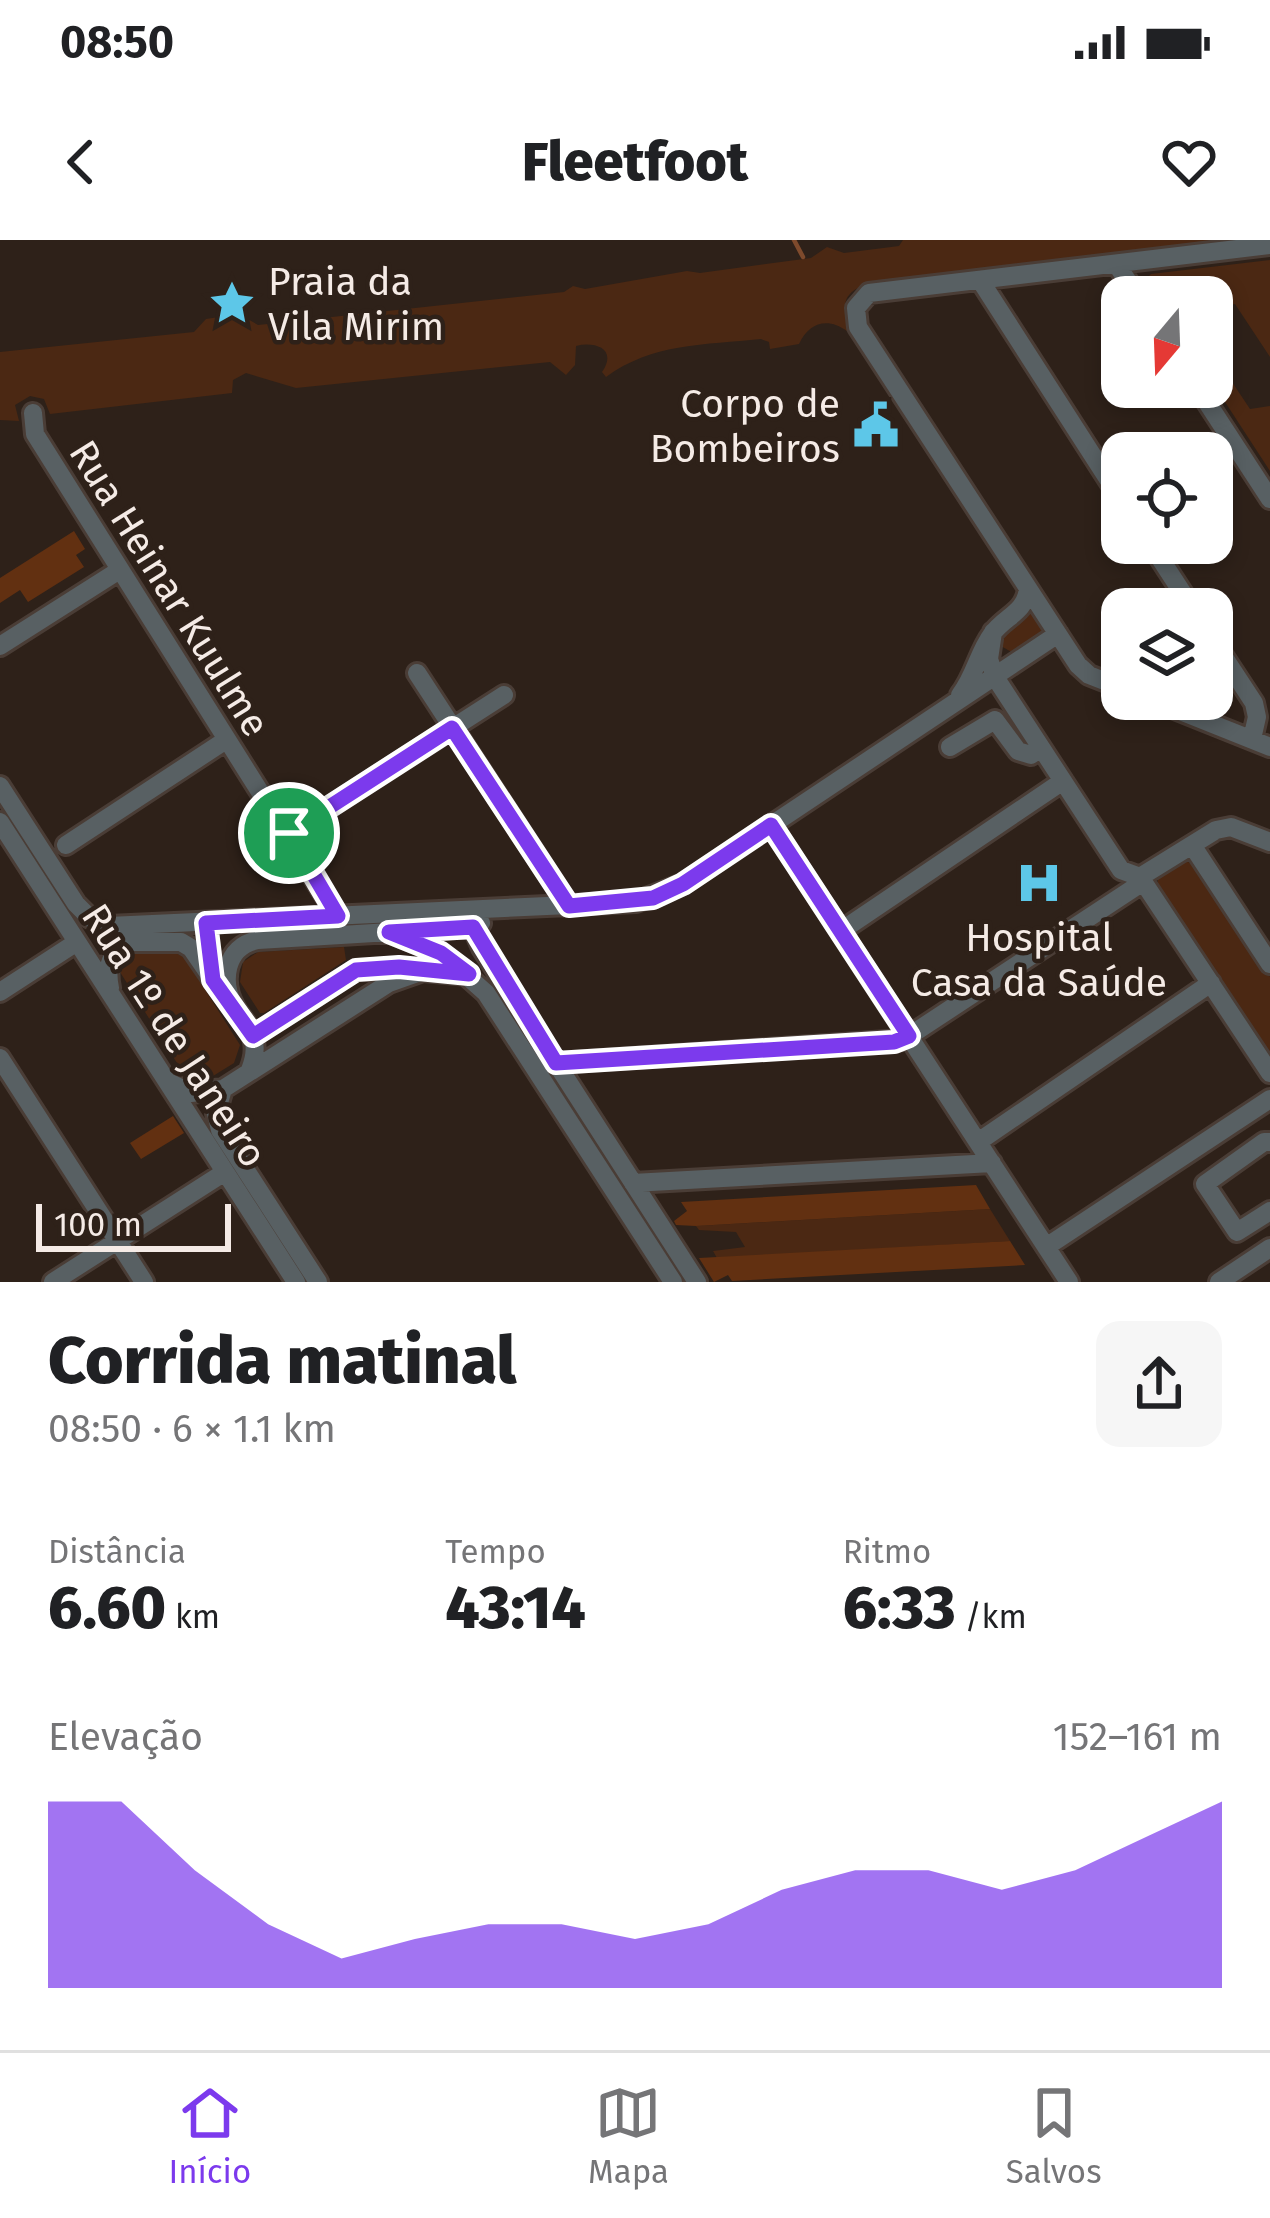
<!DOCTYPE html>
<html lang="pt">
<head>
<meta charset="utf-8">
<style>
  :root { --surface:#fff; --page:#f6f6f6; --text:#202124; --muted:#757577; --line:#e0e0e0; --accent:#7c3aed }
  body { margin:0; font-family:"Fira Sans",sans-serif; background:var(--page); color:var(--text); height:100vh; display:flex; flex-direction:column; font-size:45px; white-space:nowrap }
  * { box-sizing:border-box; margin:0 }
  p { font-size:39px; color:var(--muted) }
  .icon { flex:none; width:66px; height:66px; fill:none; stroke:currentColor; stroke-width:2; stroke-linecap:round; stroke-linejoin:round }
  .map { position:relative; height:1042px; overflow:hidden }
  .drawer { display:flex; flex-direction:column; background:var(--surface); flex:1 }
  .drawer>* { flex:none }
  .needle { width:78px; rotate:199deg }
  .fabs { position:absolute; left:1101px; top:36px; display:grid; gap:24px }
  .fabs a { display:grid; place-items:center; width:132px; height:132px; border-radius:24px; background:var(--surface); box-shadow:0 6px 18px #0003; font-size:60px }
  .scale { position:absolute; left:36px; bottom:30px; width:195px; box-sizing:border-box; padding-left:12px; border:6px solid #f5ebe6; border-top:0; font-size:33px; line-height:42px; white-space:nowrap; color:#f5ebe6; -webkit-text-stroke:9px #2e2119; paint-order:stroke }
  .pin { position:absolute; display:grid; place-items:center; width:102px; height:102px; color:#fff; margin:-51px; border:6px solid #fff; border-radius:50%; box-shadow:0 3px 12px #0007 }
  .round { display:grid; place-items:center; flex:none; width:126px; height:126px; border-radius:24px; background:var(--page) }
  .summary { display:flex; align-items:center; justify-content:space-between; height:204px; padding:0 48px }
  h1 { font-size:66px; font-weight:800; line-height:90px }
  .stats { display:grid; grid-template-columns:repeat(3,1fr); gap:18px; height:204px; padding:12px 48px }
  .stats div { display:grid; align-content:center }
  .stats b { font-size:60px; font-weight:800 }
  .stats small { font-size:33px; font-weight:400 }
  .stats p { font-size:33px }
  .chart { height:336px; padding:24px 48px }
  .chart p { display:flex; justify-content:space-between }
  .chart svg { width:100%; height:216px; margin-top:12px; fill:var(--accent); opacity:.7 }
  .status { display:flex; justify-content:space-between; align-items:center; height:84px; padding:0 60px; background:var(--surface); direction:ltr }
  .status svg { height:33px; fill:currentColor }
  header { display:flex; justify-content:space-between; align-items:center; height:156px; padding:0 48px; background:var(--surface); font-size:54px; font-weight:800 }
  .dock { display:flex; justify-content:space-around; align-items:center; height:168px; border-top:3px solid var(--line); background:var(--surface); font-size:33px; color:var(--muted) }
  .dock a { display:grid; justify-items:center; gap:6px }
  .dock .on { color:var(--accent) }
  .map>svg:first-child { display:block }
</style>
</head>
<body>
<div class="status"><b>08:50</b><svg viewBox="0 0 49 12"><path d="M0 12V9h3v3zM5 12V6h3v6zM10 12V3h3v9zM15 12V0h3v12zM26 1h20v11H26zM47 4h2v5h-2z"/></svg></div>
<header><svg class="icon" aria-label="back" viewBox="0 0 24 24"><path d="M15 5l-7 7 7 7"/></svg>Fleetfoot<svg class="icon" aria-label="heart" viewBox="0 0 24 24"><path d="M12 20l-8-8c-3-5 5-10 8-4 3-6 11-1 8 4z"/></svg></header>
<div class="map">
<svg width="1270" height="1042" viewBox="0 0 1270 1042">
  <rect width="100%" height="100%" fill="#2e2119"/>
  <path fill="#4b2813" d="M903,0H1265L858,48C837,59 848,75 847,91C828,77 809,82 799,104L770,109L769,102L761,99C705,105 652,103 606,137L602,132C618,109 595,101 576,106L575,125L566,135L550,122L296,148L246,133L233,140L232,153L50,174L44,159L30,156L15,165L19,181L0,180V112L194,92L206,79L239,74L258,85L564,52L573,46L585,49L687,31L700,33L811,18L827,7L844,13L899,6Z
    M1270,20V117L1235,64L1212,68V57H1156L1146,39L1151,34Z
    M1212,112L1250,169L1270,166V231L1212,142Z
    M1028,373L1036,375L1043,387L1039,399L1017,415L999,405L1002,390Z
    M1186,621L1198,627L1270,737V819L1158,647V636Z
    M344,707L346,720L264,773H260L240,742L243,722L258,712Z
    M171,710L185,718L240,805L234,823L205,841L187,839L120,732C125,706 149,711 171,710Z
    M990,969L1010,1001L717,1018L713,1011L745,1007L736,992L699,990L696,986Z"/>
  <g fill="none" stroke-linecap="round" stroke-linejoin="round">
    <path stroke="#7e4a2c" stroke-width="4.5" d="M794,0L803,17"/>
  </g>
  <path fill="#623011" d="M74,291L85,309L76,315L84,327L28,362L20,350L0,363V338Z
    M173,876L184,893L141,919L130,903Z
    M976,945L990,969L696,986L676,985L674,981L687,971L681,962Z
    M1010,1001L1025,1025L732,1041L728,1035L714,1042L699,1018Z"/>
  <g fill="none" stroke-linecap="round" stroke-linejoin="round">
    <g stroke="#4a3d36" stroke-width="24">
      <path id="minor" d="M1117,25L1138,57
        M980,40L1122,261
        M1197,147L1270,259
        M33,173L35,194L338,676
        M1150,303L1193,369
        M993,392L989,419L995,437L1121,630L1140,637L1270,833
        M1212,399L1254,463L1257,477L1252,499
        M0,406L118,331
        M417,433L569,666
        M1122,448L1089,435L1078,425L858,87L856,68L869,53L1270,5
        M960,455C975,436 978,413 992,394C1005,376 1025,373 1028,349
        M1150,459L1270,507
        M950,507L995,480L1018,511L1031,515L1041,508
        M0,546L76,664L90,678L109,686L636,662L683,644L1058,394
        M0,582L296,1042
        M771,585L1069,1042
        M289,593L504,455
        M66,605L226,500
        M1192,605L1270,724
        M1140,637L1216,590L1231,587L1270,602
        M466,670L482,708L697,1042
        M206,683L213,736
        M841,691L1063,541
        M389,692L441,713L486,753L673,1042
        M128,702H181L191,708L213,740
        M110,748C104,719 115,711 136,696
        M0,752L77,702
        M253,796L356,730L414,729
        M0,818L144,1042
        M556,823L903,800L1143,642
        M250,830C254,820 256,812 254,802C252,789 242,780 235,768C220,742 225,706 258,700L473,687L481,683
        M170,843L191,853L223,849
        M978,902L1211,743
        M1270,902H1264L1205,944L1237,992L1270,971
        M633,943L992,923
        M1046,1007L1270,859
        M53,1042L225,932
        M318,1042L220,890L216,873L223,849L389,743L423,731L468,735
        M1219,1042L1270,1008"/>
    </g>
    <use href="#minor" stroke="#586063" stroke-width="18"/>
  </g>
  <g fill="none" stroke-linecap="round" stroke-linejoin="round">
    <g stroke="#fff" stroke-width="24">
      <path id="route" d="M452,488L569,666L653,658L683,644L771,585L909,796L894,802L556,823L473,687L389,692L441,713L469,734L399,727L356,730L253,796L213,740L206,683L338,676L289,593Z"/>
    </g>
    <use href="#route" stroke="#7c3aed" stroke-width="15"/>
  </g>
  <defs>
    <g id="sight-bare" transform="scale(3.6)"><path d="M0-6L1.8-2.2L6-1.7L2.9 1.2L3.7 5.4L0 3.3L-3.7 5.4L-2.9 1.2L-6-1.7L-1.8-2.2Z" fill="#5dc7e8" stroke="#2e2119" stroke-width="2.5" paint-order="stroke"/></g>
    <g id="civic-bare" transform="scale(3.6)"><path d="M-.6-6.5H3V-4.5H.6V-3L4-1V1h2V6H-6V1h2V-1L-.6-3ZM-1.2 2.5V6h2.4V2.5Z" fill="#5dc7e8" stroke="#2e2119" stroke-width="2.5" paint-order="stroke"/></g>
    <g id="hospital-bare" transform="scale(3.6)"><path d="M-5-5h3v3.5h4V-5h3V5h-3V1.5h-4V5h-3Z" fill="#5dc7e8" stroke="#2e2119" stroke-width="2.5" paint-order="stroke"/></g>
  </defs>
  <g fill-rule="evenodd">
    <use href="#sight-bare" x="232" y="63"/>
    <use href="#civic-bare" x="876" y="185"/>
    <use href="#hospital-bare" x="1039" y="643"/>
  </g>
  <g text-anchor="middle" stroke-width="9" stroke-linejoin="round" paint-order="stroke">
    <g font-size="39" fill="#f5ebe6" stroke="#2e2119" text-anchor="start">
      <text x="268" y="55">Praia da<tspan x="268" dy="45">Vila Mirim</tspan></text>
      <text x="840" y="177" text-anchor="end">Corpo de<tspan x="840" dy="45">Bombeiros</tspan></text>
      <text x="1039" y="711" text-anchor="middle">Hospital<tspan x="1039" dy="45">Casa da Saúde</tspan></text>
    </g>
    <g font-size="39" fill="#f5ebe6" stroke="#2e2119">
      <text transform="translate(170 348) rotate(58)" y="14">Rua Heinar Kuulme</text>
      <text transform="translate(175 795) rotate(57)" y="14">Rua 1º de Janeiro</text>
    </g>
  </g>
</svg>
<div class="fabs">
<a><svg class="needle" viewBox="-14 -14 28 28"><path d="M0-13l5 13h-10z" fill="#e53935"/><path d="M0 13l5-13h-10z" fill="#757577"/></svg></a>
<a><svg class="icon" aria-label="locate" viewBox="0 0 24 24"><circle cx="12" cy="12" r="6"/><path d="M12 2v4M12 18v4M2 12h4M18 12h4"/></svg></a>
<a><svg class="icon" aria-label="layers" viewBox="0 0 24 24"><path d="M12 4l9 5-9 5-9-5zM3 14l9 5 9-5"/></svg></a>
</div>
<div class="scale">100 m</div>
<div class="pin" style="left:289px;top:593px;background:#1e9e55"><svg class="icon" aria-label="arrive" viewBox="0 0 24 24"><path d="M6 21V4h12l-3 4 3 4H6"/></svg></div>
</div>
<section class="drawer">
<div class="summary"><div><h1>Corrida matinal</h1><p>08:50 · 6 × 1.1 km</p></div><a class="round"><svg class="icon" aria-label="share" viewBox="0 0 24 24"><path d="M12 15V3M7 8l5-5 5 5M5 13v7h14v-7"/></svg></a></div>
<div class="stats">
<div><p>Distância</p><b>6.60<small> km</small></b></div>
<div><p>Tempo</p><b>43:14</b></div>
<div><p>Ritmo</p><b>6:33<small> /km</small></b></div>
</div>
<div class="chart"><p><span>Elevação</span>152–161 m</p>
<svg viewBox="0 0 160 44" preserveAspectRatio="none"><path d="M0 44V6L10 6L20 20L30 31L40 38L50 34L60 31L70 31L80 34L90 31L100 24L110 20L120 20L130 24L140 20L150 13L160 6V44z"/></svg>
</div>
</section>
<nav class="dock">
<a class="on"><svg class="icon" aria-label="home" viewBox="0 0 24 24"><path d="M3 11l9-7 9 7M6 9v11h12V9"/></svg>Início</a>
<a><svg class="icon" aria-label="map" viewBox="0 0 24 24"><path d="M3 6l6-2 6 2 6-2v14l-6 2-6-2-6 2zM9 4v14M15 6v14"/></svg>Mapa</a>
<a><svg class="icon" aria-label="saved" viewBox="0 0 24 24"><path d="M7 4h10v16l-5-4-5 4z"/></svg>Salvos</a>
</nav>
</body>
</html>
